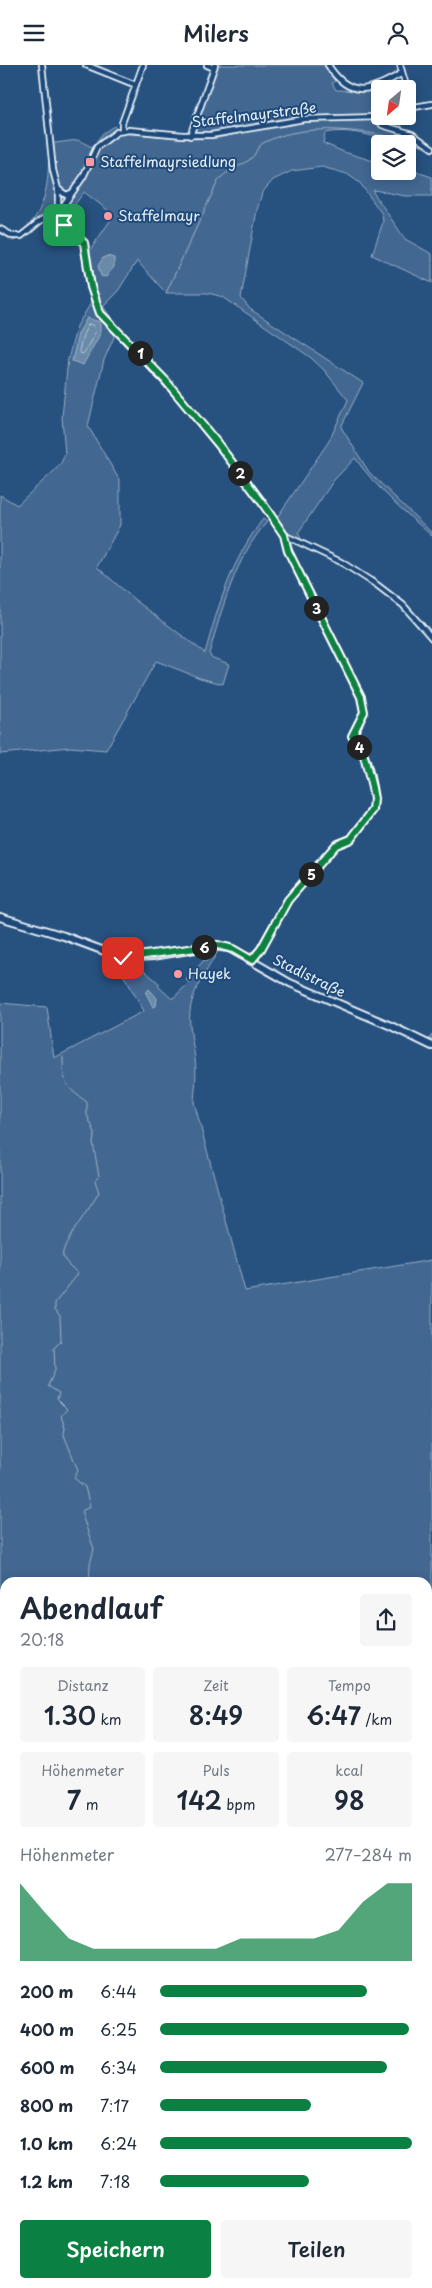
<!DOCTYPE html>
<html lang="de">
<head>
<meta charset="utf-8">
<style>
  :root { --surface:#fff; --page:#f6f6f7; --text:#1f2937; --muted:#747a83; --accent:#0b8043 }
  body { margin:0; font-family:"Playpen Sans",sans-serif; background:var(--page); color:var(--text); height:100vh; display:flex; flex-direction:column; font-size:19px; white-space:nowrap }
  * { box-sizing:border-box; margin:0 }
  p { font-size:16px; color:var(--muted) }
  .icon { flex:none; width:28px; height:28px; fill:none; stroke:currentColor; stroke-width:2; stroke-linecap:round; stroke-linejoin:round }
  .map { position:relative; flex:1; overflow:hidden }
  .drawer { position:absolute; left:0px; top:1512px; width:432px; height:711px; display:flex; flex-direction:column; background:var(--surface); border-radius:15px 15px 0 0; box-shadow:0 2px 12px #0003 }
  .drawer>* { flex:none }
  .needle { width:32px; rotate:209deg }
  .controls { position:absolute; left:371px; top:15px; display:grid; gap:10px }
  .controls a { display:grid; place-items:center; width:45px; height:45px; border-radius:5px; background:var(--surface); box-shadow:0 2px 12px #0003; font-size:25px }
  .pin { position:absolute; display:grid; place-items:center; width:42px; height:42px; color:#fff; margin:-21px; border-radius:10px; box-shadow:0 2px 8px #0006 }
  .km { position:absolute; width:25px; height:25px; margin:-12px; border-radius:50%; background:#222; color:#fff; font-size:14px; line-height:25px; text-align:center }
  .round { display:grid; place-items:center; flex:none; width:52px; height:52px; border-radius:5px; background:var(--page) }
  .head { display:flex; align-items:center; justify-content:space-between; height:85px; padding:0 20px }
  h1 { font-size:28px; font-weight:600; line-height:38px }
  .figures { display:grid; grid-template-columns:repeat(3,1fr); gap:8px; height:85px; padding:5px 20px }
  .figures div { display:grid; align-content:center; border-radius:5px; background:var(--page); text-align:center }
  .figures b { font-size:25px; font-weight:600 }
  .figures small { font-size:14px; font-weight:400 }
  .figures p { font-size:14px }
  .chart { height:140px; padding:10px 20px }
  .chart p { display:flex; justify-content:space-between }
  .chart svg { width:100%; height:90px; margin-top:5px; fill:var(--accent); opacity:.7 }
  .cta { display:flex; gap:10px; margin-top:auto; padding:10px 20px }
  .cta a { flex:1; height:58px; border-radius:5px; background:var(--accent); color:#fff; font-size:20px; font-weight:600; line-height:58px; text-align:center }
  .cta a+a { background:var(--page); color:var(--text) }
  ul { padding:0 20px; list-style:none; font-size:16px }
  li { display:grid; grid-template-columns:80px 60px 1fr; align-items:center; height:38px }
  li i { height:12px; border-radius:6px; background:var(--accent) }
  header { display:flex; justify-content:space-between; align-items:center; height:65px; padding:0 20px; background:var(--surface); font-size:22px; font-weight:600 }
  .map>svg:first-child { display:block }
</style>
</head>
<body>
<header><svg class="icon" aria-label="menu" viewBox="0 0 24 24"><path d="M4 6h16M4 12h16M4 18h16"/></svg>Milers<svg class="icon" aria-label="person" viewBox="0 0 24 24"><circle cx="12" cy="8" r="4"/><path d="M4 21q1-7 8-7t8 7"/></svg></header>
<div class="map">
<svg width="432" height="2223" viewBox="0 0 432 2223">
  <rect width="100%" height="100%" fill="#27517f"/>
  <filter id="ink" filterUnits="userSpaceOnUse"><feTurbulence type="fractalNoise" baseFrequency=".02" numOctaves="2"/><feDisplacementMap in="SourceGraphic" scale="10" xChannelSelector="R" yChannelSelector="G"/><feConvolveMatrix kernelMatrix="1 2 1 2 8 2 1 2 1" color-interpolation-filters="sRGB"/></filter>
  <g filter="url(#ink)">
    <path fill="#436891" stroke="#96acc4" d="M214,0H324L335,16L332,18L336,25L371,26L380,24V51H400L402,64H410L420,79C391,80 357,61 325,68L323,78L344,87L380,98V106H408V104L432,112V131H405L374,125L373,127L405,174L432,189V218L372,190L383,157L382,149L360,118L347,109L322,102L292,106L273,115L262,128L257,145L241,233L250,244L363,318L341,362L369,407L432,468V471C405,447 376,423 355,393L334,415L298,468L303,477C290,472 283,466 276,454L329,376L348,335L324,305L310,292L223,232L208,228H166L137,196L118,226L103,241L118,263L104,295L88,361L120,416V460L97,502L135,535L205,588C218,541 232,494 263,454L267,457C235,493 222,544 209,589L213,593L229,599L223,619L200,613L156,596L106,685L70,682L0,689V430L17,440L55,405L61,398L65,389L62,352L68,294L77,261L91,238L84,182L90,185L114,150L84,127L64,154C35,150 44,164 25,172C21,174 16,175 13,176L0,168V160L12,167L19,168C48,150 50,109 48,79L78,75L92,82L103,68L114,61L120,68L192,74L218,73L290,57L281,54L219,66L196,68L194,65L218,2Z
      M372,512L401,534L432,567V570L410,545L371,514Z
      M340,775L338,783L284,845L259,891L260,898L281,911L427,976L432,970V985L388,962L302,927L227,885L219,884C210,902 195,920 191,940C187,958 193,976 195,994C197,1008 195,1023 194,1037L245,1226L432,1195V1544L428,1545V1518H5V1693L0,1695V938L47,942L54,993L144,946L127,916L114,896L88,883L137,895L138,900L160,919L158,921L172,934L189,918L186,915L204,895L206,897L216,878L229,880L249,889L260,880L282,841Z
      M432,1589V1898L428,1895V1590Z"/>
    <path fill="#6b8aaa" stroke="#9db3c9" d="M107,191L114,193V202L106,212L101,211L98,201L103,193Z
      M87,253L100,257V269L83,300L72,296L78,269Z
      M149,924L157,933L156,941L153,942L146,928Z"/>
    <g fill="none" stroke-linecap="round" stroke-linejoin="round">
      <path stroke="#b6c8d9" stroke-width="1" d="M89,259L94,261L95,268L84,288L81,289L79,286L83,270Z"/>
      <path stroke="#9db3c9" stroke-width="1" d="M166,228L218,116C225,106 240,102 249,95C256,91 256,82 263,78C307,55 368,67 414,76
        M63,992C63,1018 65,1022 87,1037V1050L95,1068L93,1078L99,1111L95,1116L99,1127C93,1140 59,1182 63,1191C66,1200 74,1203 78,1209L55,1238V1244L60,1251L61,1276L54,1283L55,1305L48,1321L59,1328L57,1334L67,1344L61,1351L65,1363L64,1370L78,1405L74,1413L85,1422L90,1442L83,1445L82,1450L94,1484L90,1499L89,1518
        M0,1662L5,1659"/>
      <g stroke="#e8f1f8" stroke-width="8">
        <path id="street" d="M42,0L53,105L58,124V144
          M86,0L136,20
          M207,0L214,3
          M328,0C350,35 372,26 402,8
          M400,0L407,24
          M408,25L413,42
          M408,43L432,39
          M378,52L382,60L412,69L432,83
          M122,65V58L143,0
          M190,71L215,0
          M58,124L66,130L71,128
          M53,147L60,157L84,177L91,222L100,248L180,333L245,413L284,470L341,497L377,520L403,540L432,573
          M0,164L13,171H21L40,156L63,141L83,112L97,82L117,67L129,65L183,70H211L304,54L378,52
          M253,895L261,883L288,835L336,780L351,774L373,745C376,732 370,700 363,688C360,682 355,677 352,671L364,647L361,632L288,486L284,470
          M252,2223L254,2219"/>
      </g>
      <g stroke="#e8f1f8" stroke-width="10">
        <path id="secondary" d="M0,852L64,871L123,893L153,891L213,881L229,883L290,918L391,961L432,981
          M428,2209L432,2210
          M177,2223L189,2219"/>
      </g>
      <use href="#street" stroke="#1f4a7a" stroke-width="4.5"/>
      <use href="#secondary" stroke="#1f4a7a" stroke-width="6"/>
    </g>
  </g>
  <g fill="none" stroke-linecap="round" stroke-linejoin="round" filter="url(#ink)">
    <g stroke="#fff" stroke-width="10">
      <path id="route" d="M64,160L84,178L91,222L100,248L165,315L218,379L261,436L284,470L288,486L361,632L364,647L352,671L364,691L372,723L374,734L373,745L351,774L336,780L288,835L261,884L252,895L233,884L218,880L123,893"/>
    </g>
    <use href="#route" stroke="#0b8043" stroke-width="6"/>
  </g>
  <g fill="#ff9aa2" stroke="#1f4a7a" stroke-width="2">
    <rect x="85" y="92" width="10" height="10" rx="2.5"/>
    <circle cx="108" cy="151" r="5"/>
    <circle cx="178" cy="909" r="5"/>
  </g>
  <g text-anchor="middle" stroke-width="4" stroke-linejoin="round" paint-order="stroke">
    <g font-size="14" fill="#e8f1f8" stroke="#1f4a7a">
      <text transform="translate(254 50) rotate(-7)" y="5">Staffelmayrstraße</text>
      <text transform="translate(309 911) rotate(26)" y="5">Stadlstraße</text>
    </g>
    <g font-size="14" fill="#e8f1f8" stroke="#1f4a7a" text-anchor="start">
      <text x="100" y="102">Staffelmayrsiedlung</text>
      <text x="118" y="156">Staffelmayr</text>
      <text x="188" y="914">Hayek</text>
    </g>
  </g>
</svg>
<div class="controls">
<a><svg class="needle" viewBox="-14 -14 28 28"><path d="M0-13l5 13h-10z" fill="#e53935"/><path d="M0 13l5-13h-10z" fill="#747a83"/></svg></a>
<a><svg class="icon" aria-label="layers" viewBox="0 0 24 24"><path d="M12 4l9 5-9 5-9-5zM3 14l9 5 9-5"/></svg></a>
</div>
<div class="pin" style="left:64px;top:160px;background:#1e9e55"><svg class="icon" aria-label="arrive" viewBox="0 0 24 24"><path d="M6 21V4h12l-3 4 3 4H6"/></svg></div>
<div class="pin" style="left:123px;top:893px;background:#d93025"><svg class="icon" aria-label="check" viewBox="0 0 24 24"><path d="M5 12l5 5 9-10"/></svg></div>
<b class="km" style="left:140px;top:288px">1</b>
<b class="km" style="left:240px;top:408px">2</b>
<b class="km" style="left:316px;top:543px">3</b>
<b class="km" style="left:359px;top:682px">4</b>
<b class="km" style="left:311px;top:809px">5</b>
<b class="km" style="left:204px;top:882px">6</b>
<section class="drawer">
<div class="head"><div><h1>Abendlauf</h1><p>20:18</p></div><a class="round"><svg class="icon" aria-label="share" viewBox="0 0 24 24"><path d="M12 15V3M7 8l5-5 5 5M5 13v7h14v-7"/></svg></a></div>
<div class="figures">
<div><p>Distanz</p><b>1.30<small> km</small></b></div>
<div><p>Zeit</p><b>8:49</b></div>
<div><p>Tempo</p><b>6:47<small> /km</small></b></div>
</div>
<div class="figures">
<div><p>Höhenmeter</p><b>7<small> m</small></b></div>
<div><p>Puls</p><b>142<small> bpm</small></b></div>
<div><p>kcal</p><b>98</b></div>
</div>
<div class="chart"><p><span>Höhenmeter</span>277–284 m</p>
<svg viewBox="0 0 160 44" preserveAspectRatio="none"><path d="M0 44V6L10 20L20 33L30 38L40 38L50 38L60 38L70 38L80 38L90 33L100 33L110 33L120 33L130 29L140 15L150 6L160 6V44z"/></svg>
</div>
<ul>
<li><b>200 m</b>6:44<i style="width:82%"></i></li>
<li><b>400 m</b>6:25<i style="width:99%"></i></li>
<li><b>600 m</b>6:34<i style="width:90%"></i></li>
<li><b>800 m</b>7:17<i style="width:60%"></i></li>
<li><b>1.0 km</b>6:24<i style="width:100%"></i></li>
<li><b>1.2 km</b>7:18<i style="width:59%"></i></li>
</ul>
<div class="cta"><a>Speichern</a><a>Teilen</a></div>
</section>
</div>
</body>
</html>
